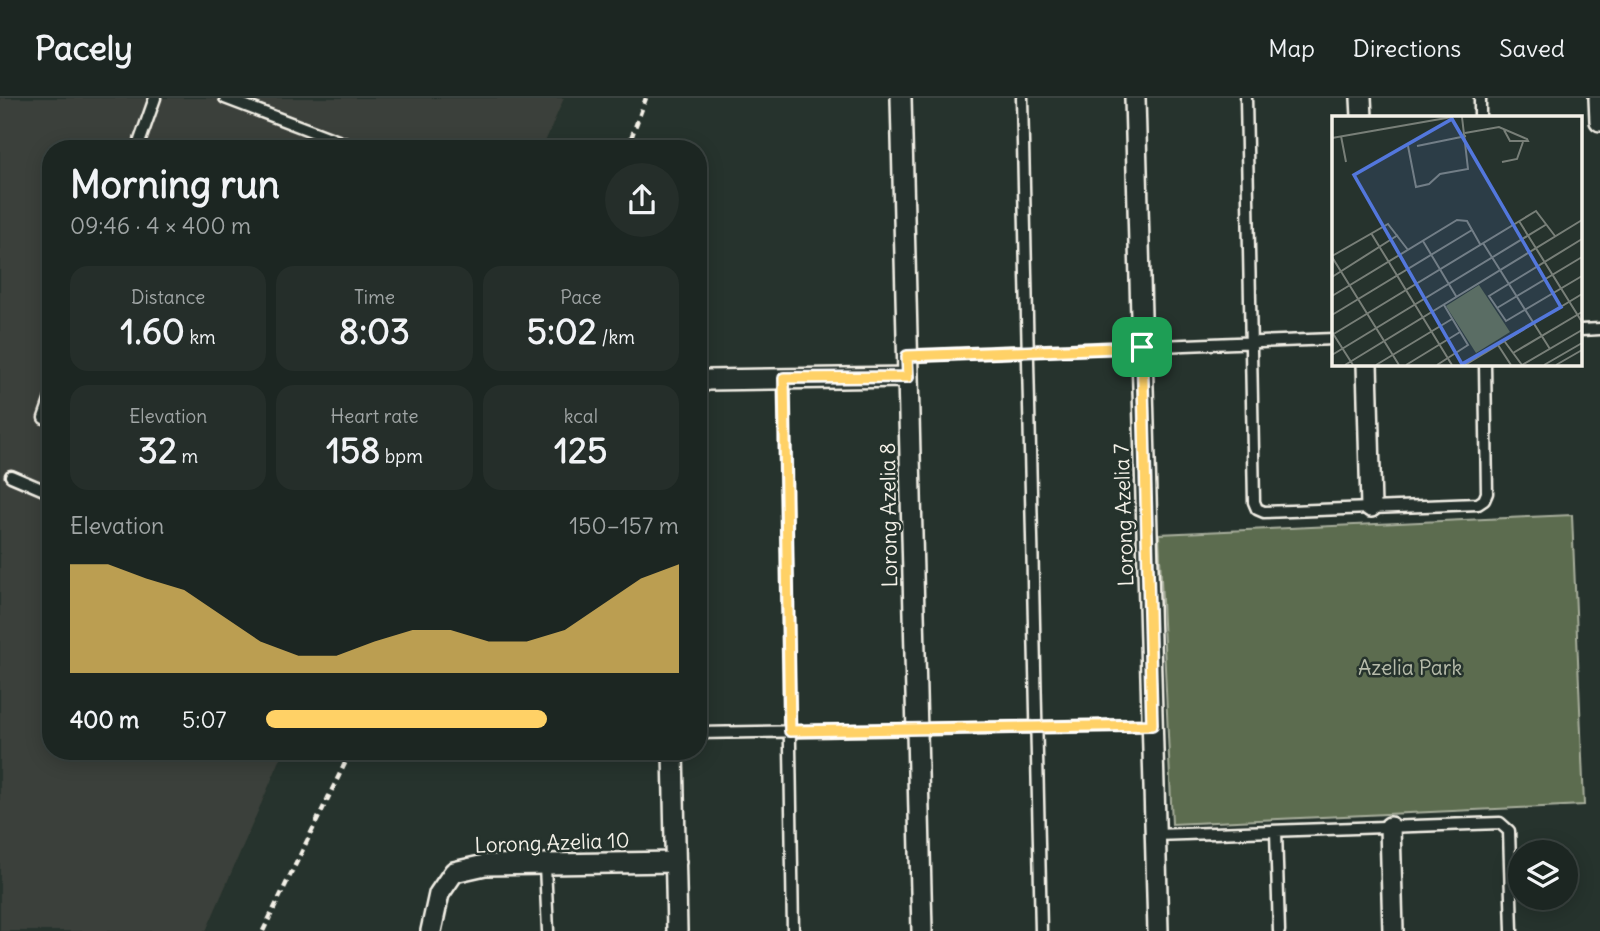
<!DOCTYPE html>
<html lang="en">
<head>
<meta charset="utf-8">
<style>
  :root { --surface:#1c2622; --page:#252e2a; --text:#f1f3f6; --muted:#a0a5a5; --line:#3a4340; --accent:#ffd166 }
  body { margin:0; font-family:Delius,sans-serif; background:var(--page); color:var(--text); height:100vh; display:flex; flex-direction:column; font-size:26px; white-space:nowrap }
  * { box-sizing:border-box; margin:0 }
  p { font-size:23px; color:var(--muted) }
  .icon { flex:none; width:38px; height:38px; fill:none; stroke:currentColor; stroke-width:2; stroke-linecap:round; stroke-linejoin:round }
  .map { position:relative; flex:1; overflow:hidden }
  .panel { position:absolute; left:42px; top:42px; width:665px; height:620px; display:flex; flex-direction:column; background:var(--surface); border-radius:28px; box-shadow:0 4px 18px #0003,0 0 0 2px var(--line) }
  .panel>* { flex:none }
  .fabs { position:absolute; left:1508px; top:742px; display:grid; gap:14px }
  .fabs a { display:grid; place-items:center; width:70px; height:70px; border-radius:50%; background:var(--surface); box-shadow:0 4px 18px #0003,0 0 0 2px var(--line); font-size:35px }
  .pin { position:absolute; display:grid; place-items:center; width:60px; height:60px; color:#fff; margin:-30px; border-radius:14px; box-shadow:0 4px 10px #0006 }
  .round { display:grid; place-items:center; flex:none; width:74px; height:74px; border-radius:37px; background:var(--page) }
  .head { display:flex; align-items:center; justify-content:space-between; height:119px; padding:0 28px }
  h1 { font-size:38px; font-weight:700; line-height:52px }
  .figures { display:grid; grid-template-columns:repeat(3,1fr); gap:10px; height:119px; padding:7px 28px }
  .figures div { display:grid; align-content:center; border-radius:18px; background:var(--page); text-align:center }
  .figures b { font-size:35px; font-weight:700 }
  .figures small { font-size:19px; font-weight:400 }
  .figures p { font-size:19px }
  .chart { height:196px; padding:14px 28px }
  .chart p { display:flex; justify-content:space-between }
  .chart svg { width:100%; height:126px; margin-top:7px; fill:var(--accent); opacity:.7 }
  ul { padding:0 28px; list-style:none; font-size:23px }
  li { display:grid; grid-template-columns:112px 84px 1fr; align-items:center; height:52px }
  li i { height:18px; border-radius:9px; background:var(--accent) }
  header { display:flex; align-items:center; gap:42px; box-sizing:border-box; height:98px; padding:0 35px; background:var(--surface); border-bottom:2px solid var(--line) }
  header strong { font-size:33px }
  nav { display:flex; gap:38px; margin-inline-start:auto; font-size:24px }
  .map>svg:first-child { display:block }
</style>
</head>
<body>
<header>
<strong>Pacely</strong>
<nav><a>Map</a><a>Directions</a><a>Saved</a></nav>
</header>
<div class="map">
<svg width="1600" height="833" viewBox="0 0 1600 833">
  <rect width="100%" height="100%" fill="#26332d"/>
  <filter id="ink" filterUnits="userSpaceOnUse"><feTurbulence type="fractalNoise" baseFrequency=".0143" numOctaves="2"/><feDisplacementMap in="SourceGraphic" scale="14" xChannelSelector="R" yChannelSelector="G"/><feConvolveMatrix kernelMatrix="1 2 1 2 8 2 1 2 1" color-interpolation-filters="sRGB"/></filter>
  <g filter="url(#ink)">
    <path fill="#3b403a" d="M0,0H564L542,51H51V653H284L206,833H0Z"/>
    <path fill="#5c6c4f" stroke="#a8ae9c" stroke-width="2" d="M1572,417L1584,707L1172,726L1159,436Z"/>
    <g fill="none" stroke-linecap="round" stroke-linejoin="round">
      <g stroke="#f4f1e8" stroke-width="15">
        <path id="lane" d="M225,0L359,51
          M1022,0L1041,833
          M1246,0L1254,404L1257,411L1264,414L1478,406L1484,402L1487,395L1485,266
          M1480,0V19
          M137,51L155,0
          M1581,232L1600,231
          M907,258L1334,241
          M784,280L793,833
          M44,320L51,300
          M11,378L51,395
          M698,635L1152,627
          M1276,733L1279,833
          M1155,737L1500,725L1509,733L1512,833
          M545,768L548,833"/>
      </g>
      <g stroke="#f4f1e8" stroke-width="24">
        <path id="street" d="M901,0L922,833
          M1135,0L1158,833
          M1361,0L1362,19
          M1599,0L1600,23
          M1367,266L1371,409
          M698,286L707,282L908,279
          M673,653L677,833
          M1390,729L1393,833
          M431,833L439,796L454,774L485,767L676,764"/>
      </g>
      <path stroke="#f4f1e8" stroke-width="4.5" stroke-dasharray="7 5" stroke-linecap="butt" d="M627,51L646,0
        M263,833L351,653"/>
      <use href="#lane" stroke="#26332d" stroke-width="10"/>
      <use href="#street" stroke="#26332d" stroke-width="19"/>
    </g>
  </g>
  <g fill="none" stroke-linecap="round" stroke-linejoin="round" filter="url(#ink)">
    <g stroke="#fff" stroke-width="14">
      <path id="route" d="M1142,249L1152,627L790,633L784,280L908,279L907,258Z"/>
    </g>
    <use href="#route" stroke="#ffd166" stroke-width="9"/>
  </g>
  <g text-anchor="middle" stroke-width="5" stroke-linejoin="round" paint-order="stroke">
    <g font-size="21" fill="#f4f1e8" stroke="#26332d">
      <text transform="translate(889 417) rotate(-91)" y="7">Lorong Azelia 8</text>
      <text transform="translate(1124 417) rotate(-92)" y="7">Lorong Azelia 7</text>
      <text transform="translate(552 745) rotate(-2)" y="7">Lorong Azelia 10</text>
    </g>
    <g font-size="21" fill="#b7bcab" stroke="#26332d">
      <text x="1410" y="577">Azelia Park</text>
    </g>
  </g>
  <g transform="translate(1332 18)">
    <rect width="250" height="250" fill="#26332d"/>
    <path d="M147,169L178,216L144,237L114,190Z" fill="#5c6c4f"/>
    <path fill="none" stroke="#787f78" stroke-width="2" d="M133,17L167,11L195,23L196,25H178L172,14M9,20L14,46M0,22L120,1M76,30L84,71L97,68L108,58L136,53L130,1M85,30L134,20M170,46L185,43L191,26M187,105L250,206M39,117L120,249M250,123L157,180L174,205L250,160M91,125L124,180M151,127L218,233M0,140L56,108L76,134M0,141L67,249M0,161L66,119M0,180L125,104L135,105L148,128M165,192L250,141M0,199L140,114M0,216L21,249M0,219L204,95L223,120M173,226L190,249M166,229L179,249M181,237L250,196M0,239L215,108M13,249L250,104M44,249L120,203M74,249L128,216M105,249L136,229L112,189M133,249L250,178M190,249L250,214M212,249L250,227M224,249L250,234"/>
    <path fill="#5377dc" fill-opacity="0.15" stroke="#5377dc" stroke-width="3.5" d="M120,3L229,191L130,248L22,59Z"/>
    <rect width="250" height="250" fill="none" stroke="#f4f1e8" stroke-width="3.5"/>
  </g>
</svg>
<div class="fabs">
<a><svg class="icon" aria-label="layers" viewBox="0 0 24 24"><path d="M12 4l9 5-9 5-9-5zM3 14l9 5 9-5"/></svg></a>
</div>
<div class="pin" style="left:1142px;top:249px;background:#1e9e55"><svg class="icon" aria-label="arrive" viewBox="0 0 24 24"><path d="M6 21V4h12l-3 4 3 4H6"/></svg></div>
<section class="panel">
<div class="head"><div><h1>Morning run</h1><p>09:46 · 4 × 400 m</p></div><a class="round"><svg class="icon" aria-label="share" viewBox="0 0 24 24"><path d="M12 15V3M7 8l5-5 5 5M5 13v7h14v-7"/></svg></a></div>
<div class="figures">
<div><p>Distance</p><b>1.60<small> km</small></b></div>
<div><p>Time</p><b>8:03</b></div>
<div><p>Pace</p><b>5:02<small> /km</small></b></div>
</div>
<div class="figures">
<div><p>Elevation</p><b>32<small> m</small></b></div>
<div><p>Heart rate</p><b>158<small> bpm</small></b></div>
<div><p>kcal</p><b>125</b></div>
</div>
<div class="chart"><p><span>Elevation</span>150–157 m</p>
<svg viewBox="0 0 160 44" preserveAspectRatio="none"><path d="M0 44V6L10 6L20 11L30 15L40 24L50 33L60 38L70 38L80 33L90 29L100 29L110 33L120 33L130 29L140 20L150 11L160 6V44z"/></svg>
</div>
<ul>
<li><b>400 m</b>5:07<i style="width:68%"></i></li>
</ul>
</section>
</div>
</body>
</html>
